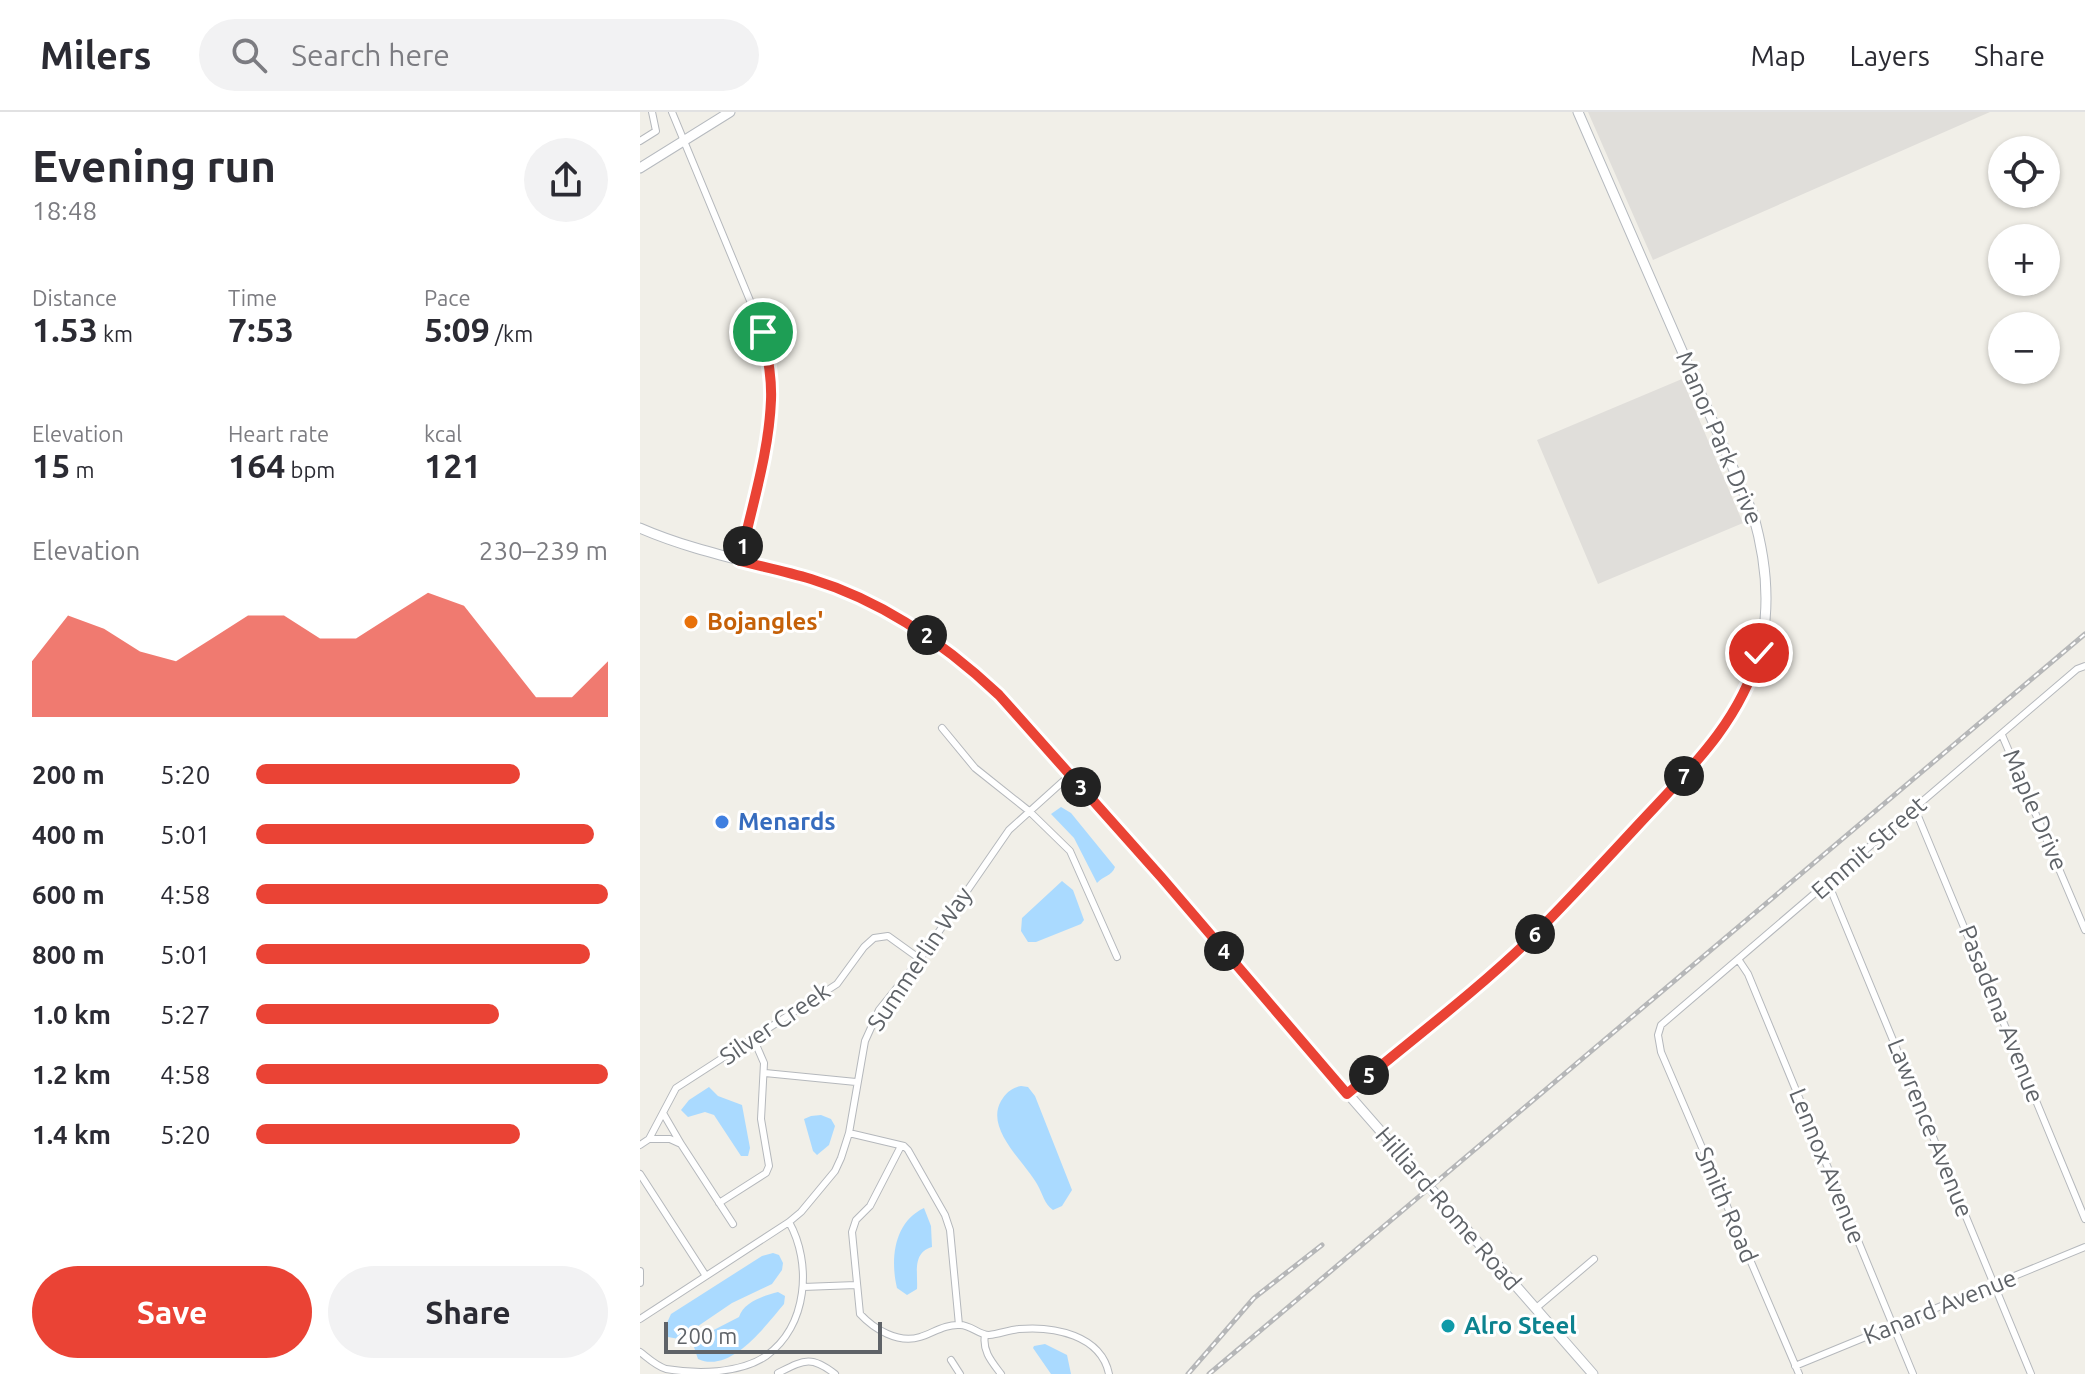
<!DOCTYPE html>
<html lang="en">
<head>
<meta charset="utf-8">
<style>
  :root { --surface:#fff; --page:#f2f2f3; --text:#2b2b33; --muted:#7c7c81; --line:#e1e1e2; --accent:#ea4335 }
  body { margin:0; font-family:Ubuntu,sans-serif; background:var(--page); color:var(--text); height:100vh; display:flex; flex-direction:column; font-size:30px; white-space:nowrap }
  * { box-sizing:border-box; margin:0 }
  p { font-size:26px; color:var(--muted) }
  .icon { flex:none; width:44px; height:44px; fill:none; stroke:currentColor; stroke-width:2; stroke-linecap:round; stroke-linejoin:round }
  .map { position:relative; flex:1; overflow:hidden }
  .side { display:flex; flex-direction:column; background:var(--surface); width:640px }
  .side>* { flex:none }
  .controls { position:absolute; left:1348px; top:24px; display:grid; gap:16px }
  .controls a { display:grid; place-items:center; width:72px; height:72px; border-radius:50%; background:var(--surface); box-shadow:0 2px 6px #0004; font-size:40px }
  .scale { position:absolute; left:24px; bottom:20px; width:218px; box-sizing:border-box; padding-left:8px; border:4px solid #5f6368; border-top:0; font-size:22px; line-height:28px; white-space:nowrap; color:#5f6368; -webkit-text-stroke:6px #fff; paint-order:stroke }
  .pin { position:absolute; display:grid; place-items:center; width:68px; height:68px; color:#fff; margin:-34px; border:4px solid #fff; border-radius:50%; box-shadow:0 2px 8px #0007 }
  .km { position:absolute; width:40px; height:40px; margin:-20px; border-radius:50%; background:#222; color:#fff; font-size:22px; line-height:40px; text-align:center }
  .round { display:grid; place-items:center; flex:none; width:84px; height:84px; border-radius:42px; background:var(--page) }
  .summary { display:flex; align-items:center; justify-content:space-between; height:136px; padding:0 32px }
  h1 { font-size:44px; font-weight:700; line-height:60px }
  .metrics { display:grid; grid-template-columns:repeat(3,1fr); gap:12px; height:136px; padding:8px 32px }
  .metrics div { display:grid; align-content:center }
  .metrics b { font-size:34px; font-weight:700 }
  .metrics small { font-size:22px; font-weight:400 }
  .metrics p { font-size:22px }
  .chart { height:224px; padding:16px 32px }
  .chart p { display:flex; justify-content:space-between }
  .chart svg { width:100%; height:144px; margin-top:8px; fill:var(--accent); opacity:.7 }
  .primary-button { display:flex; gap:16px; margin-top:auto; padding:16px 32px }
  .primary-button a { flex:1; height:92px; border-radius:48px; background:var(--accent); color:#fff; font-size:32px; font-weight:700; line-height:92px; text-align:center }
  .primary-button a+a { background:var(--page); color:var(--text) }
  ul { padding:0 32px; list-style:none; font-size:26px }
  li { display:grid; grid-template-columns:128px 96px 1fr; align-items:center; height:60px }
  li i { height:20px; border-radius:10px; background:var(--accent) }
  header { display:flex; align-items:center; gap:48px; box-sizing:border-box; height:112px; padding:0 40px; background:var(--surface); border-bottom:2px solid var(--line) }
  header strong { font-size:38px }
  nav { display:flex; gap:44px; margin-inline-start:auto; font-size:28px }
  .search { width:560px; height:72px; background:var(--page); display:flex; align-items:center; gap:20px; box-sizing:border-box; padding:0 28px; border-radius:44px; color:var(--muted); font-size:30px }
  main { display:flex; flex:1; min-height:0 }
  .map>svg:first-child { display:block }
</style>
</head>
<body>
<header>
<strong>Milers</strong>
<div class="search"><svg class="icon" aria-label="search" viewBox="0 0 24 24"><circle cx="10" cy="10" r="6"/><path d="M15 15l6 6"/></svg>Search here</div>
<nav><a>Map</a><a>Layers</a><a>Share</a></nav>
</header>
<main>
<section class="side">
<div class="summary"><div><h1>Evening run</h1><p>18:48</p></div><a class="round"><svg class="icon" aria-label="share" viewBox="0 0 24 24"><path d="M12 15V3M7 8l5-5 5 5M5 13v7h14v-7"/></svg></a></div>
<div class="metrics">
<div><p>Distance</p><b>1.53<small> km</small></b></div>
<div><p>Time</p><b>7:53</b></div>
<div><p>Pace</p><b>5:09<small> /km</small></b></div>
</div>
<div class="metrics">
<div><p>Elevation</p><b>15<small> m</small></b></div>
<div><p>Heart rate</p><b>164<small> bpm</small></b></div>
<div><p>kcal</p><b>121</b></div>
</div>
<div class="chart"><p><span>Elevation</span>230–239 m</p>
<svg viewBox="0 0 160 44" preserveAspectRatio="none"><path d="M0 44V27L10 13L20 17L30 24L40 27L50 20L60 13L70 13L80 20L90 20L100 13L110 6L120 10L130 24L140 38L150 38L160 27V44z"/></svg>
</div>
<ul>
<li><b>200 m</b>5:20<i style="width:75%"></i></li>
<li><b>400 m</b>5:01<i style="width:96%"></i></li>
<li><b>600 m</b>4:58<i style="width:100%"></i></li>
<li><b>800 m</b>5:01<i style="width:95%"></i></li>
<li><b>1.0 km</b>5:27<i style="width:69%"></i></li>
<li><b>1.2 km</b>4:58<i style="width:100%"></i></li>
<li><b>1.4 km</b>5:20<i style="width:75%"></i></li>
</ul>
<div class="primary-button"><a>Save</a><a>Share</a></div>
</section>
<div class="map">
<svg width="1445" height="1262" viewBox="0 0 1445 1262">
  <rect width="100%" height="100%" fill="#f1efe8"/>
  <path fill="#e0deda" d="M948,0H1350L1013,148Z
    M1042,267L1103,411L958,472L897,328Z"/>
  <path fill="#aadaff" d="M421,695L431,701L475,755C472,764 463,764 457,771L434,726L411,702Z
    M422,769L433,778L444,808L441,812L396,830H388L381,819L382,806Z
    M381,974L388,975L395,984L432,1078L422,1094L413,1098C404,1092 403,1082 397,1072C384,1049 345,1017 361,989C366,981 371,976 381,974Z
    M69,975L78,984L102,993L110,1036L108,1044H101L74,1003L65,1000L48,1005L41,998L49,988Z
    M181,1003L191,1007L195,1014L189,1033L177,1043L173,1039L164,1007L171,1004Z
    M284,1096L291,1114L292,1135C272,1141 278,1160 277,1177L267,1183L257,1176C250,1147 254,1110 284,1096Z
    M133,1141L139,1143L143,1151L142,1158L132,1172L92,1191L39,1227L28,1225L26,1213L31,1202L122,1144Z
    M138,1180L145,1184L144,1192C126,1213 91,1262 58,1247L54,1235L64,1223L99,1205C104,1190 123,1184 138,1180Z
    M405,1232L427,1243L431,1262H411L393,1236L394,1234Z"/>
  <g fill="none" stroke-linecap="round" stroke-linejoin="round">
    <g stroke="#b5b8bc" stroke-width="8">
      <path id="street" d="M32,0L123,220C128,242 132,265 131,288C129,342 111,396 100,449
        M0,29L16,19L12,0
        M302,616L335,656L389,699L430,739L477,845
        M1362,623L1445,818
        M1275,697L1445,1107
        M1188,771L1391,1262
        M1098,847L1108,862L1273,1262
        M125,961L216,970
        M23,1001L41,1032
        M209,1021L264,1034L268,1038L305,1103L310,1118L319,1213
        M9,1027H30L41,1032L93,1112
        M0,1033L9,1027L36,976L197,872L224,835L234,826L248,824L280,847
        M261,1034L230,1094L216,1108L212,1120L220,1202C234,1217 258,1232 280,1225C293,1221 305,1212 320,1213C331,1213 339,1223 349,1223C359,1222 369,1218 379,1217C414,1214 461,1223 469,1262
        M0,1062L66,1164
        M79,1091L126,1061L129,1054L121,1007L124,951L114,928
        M0,1159V1171
        M163,1175L216,1173
        M895,1197L954,1147
        M0,1207L149,1110L161,1100L195,1059L201,1046L209,1021L225,929L239,898L280,847L369,718L430,663
        M345,1223C342,1239 352,1250 361,1262
        M0,1240C8,1246 16,1254 26,1257C57,1262 99,1262 126,1244C168,1214 172,1151 149,1110
        M311,1248L320,1262
        M1155,1254L1445,1135
        M138,1261C164,1248 171,1243 195,1262
        M1159,1262L1021,940L1018,923L1021,913L1437,557L1445,554"/>
    </g>
    <g stroke="#b6babf" stroke-width="11">
      <path id="secondary" d="M0,56L90,0
        M0,416C55,440 114,450 171,467C242,489 305,532 359,583L953,1262
        M707,982C767,931 831,884 887,829C928,790 966,747 1004,706C1046,662 1089,620 1112,562C1133,510 1128,454 1113,402L938,0"/>
    </g>
    <use href="#street" stroke="#fff" stroke-width="6"/>
    <use href="#secondary" stroke="#fff" stroke-width="9"/>
    <g stroke="#b6b7b8" stroke-width="5">
      <path id="rail" d="M548,1262L614,1186L682,1133
        M569,1262L1445,522"/>
    </g>
    <use href="#rail" stroke="#fff" stroke-width="2" stroke-dasharray="6" stroke-linecap="butt"/>
  </g>
  <g fill="none" stroke-linecap="round" stroke-linejoin="round">
    <g stroke="#fff" stroke-width="16">
      <path id="route" d="M123,220C127,242 132,265 131,288C129,342 111,396 100,449C124,455 148,460 171,467C243,489 305,532 359,583L522,766L707,982C767,931 832,883 889,828C926,791 962,752 998,713C1047,660 1099,612 1119,541"/>
    </g>
    <use href="#route" stroke="#ea4335" stroke-width="10"/>
  </g>
  <circle fill="#e8710a" stroke="#fff" stroke-width="3" cx="51" cy="510" r="8"/>
  <circle fill="#3f7fe0" stroke="#fff" stroke-width="3" cx="82" cy="710" r="8"/>
  <circle fill="#0f9aa8" stroke="#fff" stroke-width="3" cx="808" cy="1214" r="8"/>
  <g text-anchor="middle" stroke-width="6" stroke-linejoin="round" paint-order="stroke">
    <g font-size="24" fill="#5f6368" stroke="#fff">
      <text transform="translate(1079 326) rotate(67)" y="8">Manor Park Drive</text>
      <text transform="translate(1395 698) rotate(67)" y="8">Maple Drive</text>
      <text transform="translate(1229 736) rotate(-41)" y="8">Emmit Street</text>
      <text transform="translate(280 847) rotate(-56)" y="8">Summerlin Way</text>
      <text transform="translate(1361 902) rotate(68)" y="8">Pasadena Avenue</text>
      <text transform="translate(135 912) rotate(-34)" y="8">Silver Creek</text>
      <text transform="translate(1290 1016) rotate(68)" y="8">Lawrence Avenue</text>
      <text transform="translate(1187 1054) rotate(68)" y="8">Lennox Avenue</text>
      <text transform="translate(1086 1093) rotate(67)" y="8">Smith Road</text>
      <text transform="translate(808 1097) rotate(49)" y="8">Hilliard-Rome Road</text>
      <text transform="translate(1300 1195) rotate(-22)" y="8">Kanard Avenue</text>
    </g>
    <g font-size="24" font-weight="bold" fill="#c56008" stroke="#fff" text-anchor="start">
      <text x="67" y="518">Bojangles'</text>
    </g>
    <g font-size="24" font-weight="bold" fill="#366cbe" stroke="#fff" text-anchor="start">
      <text x="98" y="718">Menards</text>
    </g>
    <g font-size="24" font-weight="bold" fill="#0d838f" stroke="#fff" text-anchor="start">
      <text x="824" y="1222">Alro Steel</text>
    </g>
  </g>
</svg>
<div class="controls">
<a><svg class="icon" aria-label="locate" viewBox="0 0 24 24"><circle cx="12" cy="12" r="6"/><path d="M12 2v4M12 18v4M2 12h4M18 12h4"/></svg></a>
<a>+</a>
<a>−</a>
</div>
<div class="scale">200 m</div>
<div class="pin" style="left:123px;top:220px;background:#1e9e55"><svg class="icon" aria-label="arrive" viewBox="0 0 24 24"><path d="M6 21V4h12l-3 4 3 4H6"/></svg></div>
<div class="pin" style="left:1119px;top:541px;background:#d93025"><svg class="icon" aria-label="check" viewBox="0 0 24 24"><path d="M5 12l5 5 9-10"/></svg></div>
<b class="km" style="left:103px;top:434px">1</b>
<b class="km" style="left:287px;top:523px">2</b>
<b class="km" style="left:441px;top:675px">3</b>
<b class="km" style="left:584px;top:839px">4</b>
<b class="km" style="left:729px;top:963px">5</b>
<b class="km" style="left:895px;top:822px">6</b>
<b class="km" style="left:1044px;top:664px">7</b>
</div>
</main>
</body>
</html>
